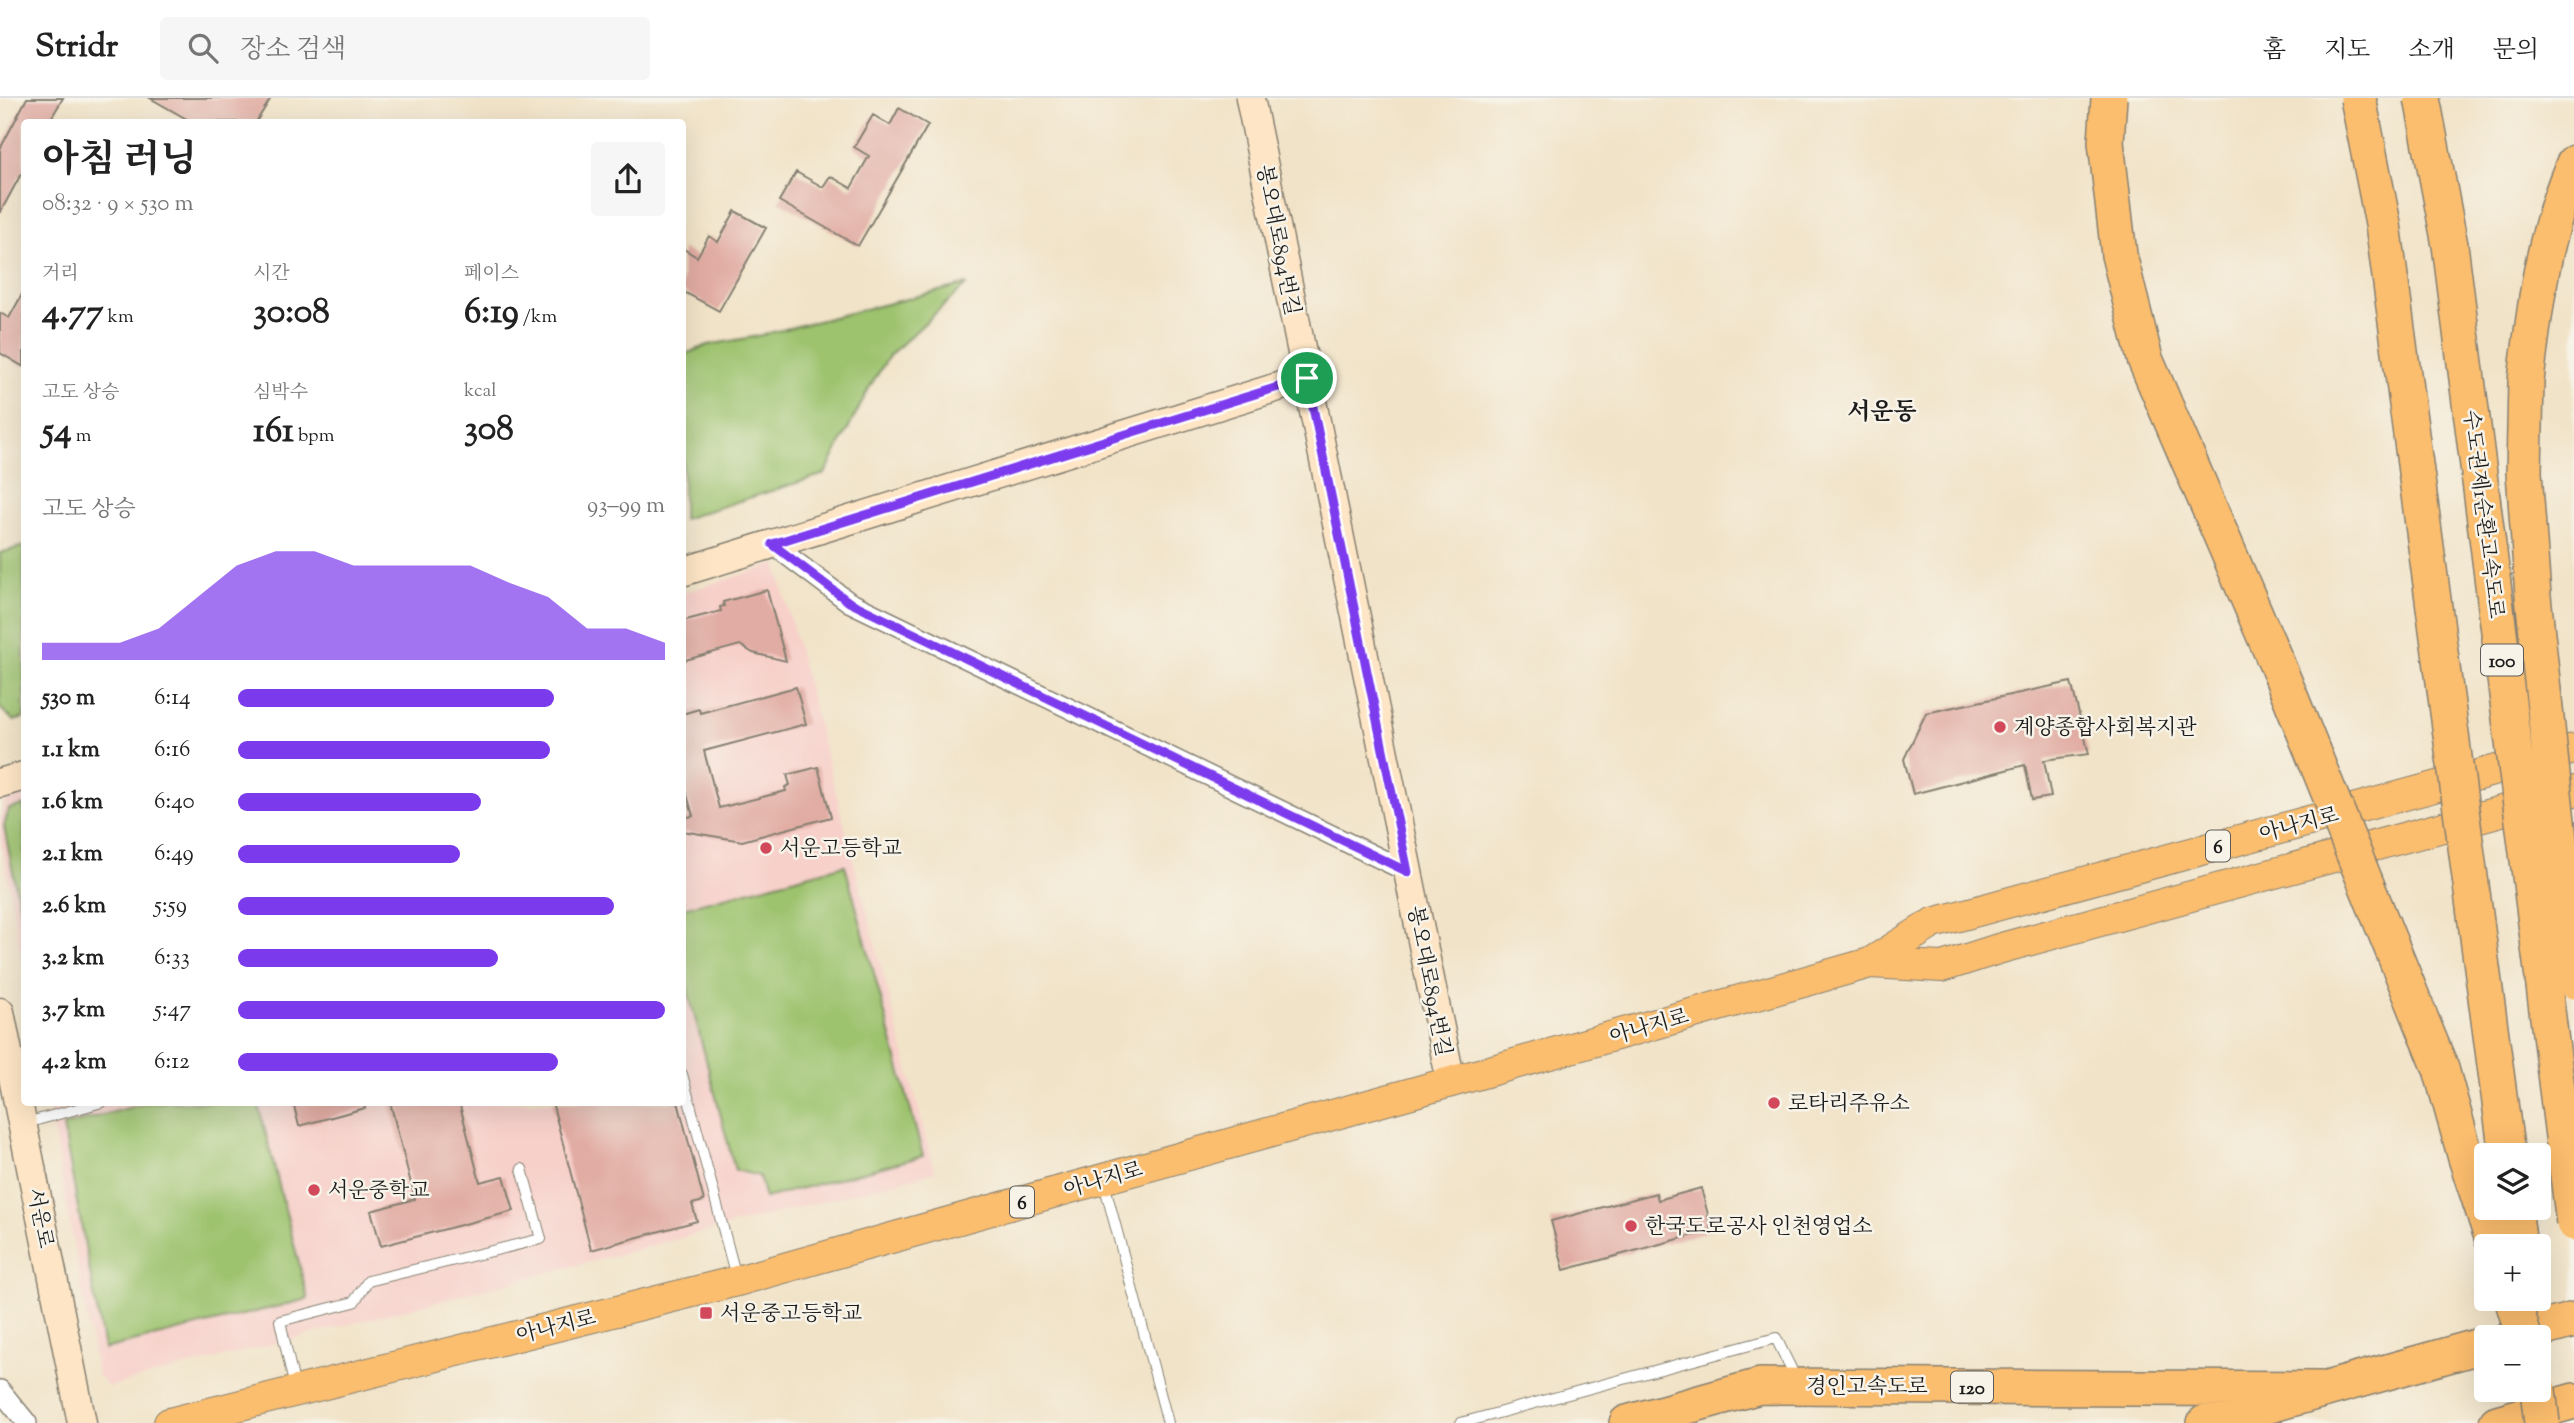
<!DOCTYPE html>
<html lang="ko">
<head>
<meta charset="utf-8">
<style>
  :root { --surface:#fff; --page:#f6f6f6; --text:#222; --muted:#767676; --line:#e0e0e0; --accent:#7c3aed }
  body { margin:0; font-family:"Sorts Mill Goudy","Noto Serif KR",serif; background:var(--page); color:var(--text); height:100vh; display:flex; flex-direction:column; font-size:26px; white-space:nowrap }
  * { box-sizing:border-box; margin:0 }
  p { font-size:23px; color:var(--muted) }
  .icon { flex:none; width:38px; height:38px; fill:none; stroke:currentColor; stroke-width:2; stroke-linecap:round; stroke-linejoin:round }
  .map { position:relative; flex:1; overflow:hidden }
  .details { position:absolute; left:21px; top:21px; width:665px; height:987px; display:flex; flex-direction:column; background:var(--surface); border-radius:7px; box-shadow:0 7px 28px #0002 }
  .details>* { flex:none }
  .fabs { position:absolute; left:2474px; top:1045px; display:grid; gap:14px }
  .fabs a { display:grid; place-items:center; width:77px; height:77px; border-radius:7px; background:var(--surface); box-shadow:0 7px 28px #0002; font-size:35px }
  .pin { position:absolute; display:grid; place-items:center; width:60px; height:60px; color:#fff; margin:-30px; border:4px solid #fff; border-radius:50%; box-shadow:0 2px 7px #0007 }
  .round { display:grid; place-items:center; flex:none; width:74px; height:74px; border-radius:7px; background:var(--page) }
  .headline { display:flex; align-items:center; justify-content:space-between; height:119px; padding:0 21px }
  h1 { font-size:38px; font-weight:700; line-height:52px }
  .figures { display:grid; grid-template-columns:repeat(3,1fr); gap:10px; height:119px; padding:7px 21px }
  .figures div { display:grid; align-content:center }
  .figures b { font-size:35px; font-weight:700 }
  .figures small { font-size:19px; font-weight:400 }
  .figures p { font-size:19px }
  .chart { height:196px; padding:14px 21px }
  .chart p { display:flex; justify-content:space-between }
  .chart svg { width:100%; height:126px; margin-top:7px; fill:var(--accent); opacity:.7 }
  ul { padding:0 21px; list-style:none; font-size:23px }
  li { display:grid; grid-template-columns:112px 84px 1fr; align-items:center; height:52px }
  li i { height:18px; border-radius:9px; background:var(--accent) }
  header { display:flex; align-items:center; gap:42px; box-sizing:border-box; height:98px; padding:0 35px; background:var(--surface); border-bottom:2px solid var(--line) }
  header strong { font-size:33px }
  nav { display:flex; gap:38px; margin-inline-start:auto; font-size:24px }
  .search { width:490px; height:63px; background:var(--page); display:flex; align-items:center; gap:18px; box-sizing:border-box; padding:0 24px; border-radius:7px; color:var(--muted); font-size:26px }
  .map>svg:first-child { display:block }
</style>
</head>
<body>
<header>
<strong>Stridr</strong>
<div class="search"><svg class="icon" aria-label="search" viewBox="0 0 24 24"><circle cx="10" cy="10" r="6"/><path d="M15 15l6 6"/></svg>장소 검색</div>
<nav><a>홈</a><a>지도</a><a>소개</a><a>문의</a></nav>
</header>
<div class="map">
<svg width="2574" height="1325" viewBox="0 0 2574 1325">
  <rect width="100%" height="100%" fill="#f7f3e8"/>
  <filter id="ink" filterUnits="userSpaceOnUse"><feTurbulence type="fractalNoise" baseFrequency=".0143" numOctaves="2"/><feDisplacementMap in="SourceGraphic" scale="14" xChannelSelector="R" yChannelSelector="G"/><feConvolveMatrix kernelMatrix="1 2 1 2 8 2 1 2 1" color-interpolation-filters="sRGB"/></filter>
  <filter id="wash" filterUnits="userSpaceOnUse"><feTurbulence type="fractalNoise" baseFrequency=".00686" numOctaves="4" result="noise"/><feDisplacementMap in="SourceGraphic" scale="28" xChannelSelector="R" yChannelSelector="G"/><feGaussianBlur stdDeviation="1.57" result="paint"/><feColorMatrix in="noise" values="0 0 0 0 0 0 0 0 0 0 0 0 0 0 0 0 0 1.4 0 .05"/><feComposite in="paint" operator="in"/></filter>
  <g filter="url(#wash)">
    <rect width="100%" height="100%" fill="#f1e3c8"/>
    <path fill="#f7d0ca" d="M776,466L935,1074L108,1289L97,1277L48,1005L682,1004L683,495Z
      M24,697V874L0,737V721L5,703Z"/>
    <path fill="#9dc36e" stroke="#5c7045" stroke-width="2" d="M967,186L889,258L868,292L825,376L683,421V257L708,247L753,239Z
      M24,448V620L14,623L0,610V455Z
      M24,707V832L4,728L9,711Z
      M845,767L923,1058L765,1100L759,1078L735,1072L683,874V810Z
      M150,1004L258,1005L308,1201L104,1251L63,1028Z"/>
    <g id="blocks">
      <path fill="#e1aca3" d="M27,0H63L49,24H24V76H21L0,115V51Z
        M150,0H271L256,24H192Z
        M899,10L928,27L858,148L779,103L796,74L823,89L830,78L851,90L869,58L854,49L873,17L890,27Z
        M735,113L766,130L719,213L682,193V150L697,159L709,138L718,144Z
        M24,193V269L0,255V215L9,220Z
        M767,492L786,563L753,555L740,547L682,563V523L721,513L720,509L724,508L723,504Z
        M2071,584L2089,656L2044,662L2051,699L2032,702L2025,667L1913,696L1904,661L1926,615Z
        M796,589L806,626L704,653L719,710L786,693L785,689L790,687L787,677L818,669L831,719L742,743L682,733V720L693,718L682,679V616L699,611L700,615Z
        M293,1004H364L365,1010L299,1028Z
        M390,1004H459L480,1084L504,1078L514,1113L381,1148L371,1113L415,1101Z
        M552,1004H678L704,1103L692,1106L697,1123L591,1152Z
        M1701,1090L1712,1132L1564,1172L1551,1123L1656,1095L1658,1102Z"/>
    </g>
  </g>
  <g filter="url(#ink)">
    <use href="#blocks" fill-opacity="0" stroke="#868072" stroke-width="2"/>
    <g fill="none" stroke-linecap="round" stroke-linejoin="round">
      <g stroke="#868072" stroke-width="12">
        <path id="lane" d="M682,976L736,1179
          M26,1025L102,1004
          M1104,1085L1168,1325
          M295,1290L280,1223L354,1204L368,1183L541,1141L522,1071
          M1461,1325L1776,1240L1796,1281"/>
      </g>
      <g stroke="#868072" stroke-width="22">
        <path id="street" d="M772,446L849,504L1408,774
          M0,1292L27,1325"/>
      </g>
      <g stroke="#868072" stroke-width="31">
        <path id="secondary" d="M1250,0L1451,984
          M682,474L1307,280
          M0,685L24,678
          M0,914L82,1325"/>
      </g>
      <g stroke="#868072" stroke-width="32">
        <path id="primary" d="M1870,865L1942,869L1998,851L2574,693
          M169,1325L737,1183L1451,984L1870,865L1933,825L2574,651"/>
      </g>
      <g stroke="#868072" stroke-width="38">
        <path id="highway" d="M2526,283C2535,205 2543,138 2574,65
          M2441,971L2466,1060L2495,1148
          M2514,1110L2519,1148
          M2511,1239L2574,1222
          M1627,1325L1760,1288L2321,1291
          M2205,1325L2487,1246
          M2497,1325L2574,1303"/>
      </g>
      <use href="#lane" stroke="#fff" stroke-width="10"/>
      <use href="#street" stroke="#fff" stroke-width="19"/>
      <use href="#secondary" stroke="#fde5c5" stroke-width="28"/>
      <use href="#primary" stroke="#fbbd6e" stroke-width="30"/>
      <use href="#highway" stroke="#fbbd6e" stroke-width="35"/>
      <g stroke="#868072" stroke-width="38" stroke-linecap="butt">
        <path id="highway-bridge" d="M2109,0L2106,44L2119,157L2145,261L2281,576L2441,971
          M2358,0L2383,126L2507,1057
          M2422,0L2450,147L2574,1125
          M2526,283L2524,374L2533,498L2574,883
          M2512,1200L2524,1239
          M2538,1292L2542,1325"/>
      </g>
      <use href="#highway-bridge" stroke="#fbbd6e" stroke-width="35"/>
    </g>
  </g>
  <g fill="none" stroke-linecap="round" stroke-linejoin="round" filter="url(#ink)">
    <g stroke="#fff" stroke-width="14">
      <path id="route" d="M1307,280L1408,774L849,504L772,446Z"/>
    </g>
    <use href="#route" stroke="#7c3aed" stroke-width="9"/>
  </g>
  <g fill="#d1495b" stroke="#f7f3e8" stroke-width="2.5">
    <circle cx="2000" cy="629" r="7"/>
    <circle cx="766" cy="750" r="7"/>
    <circle cx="1774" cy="1005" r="7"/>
    <circle cx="314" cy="1092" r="7"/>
    <circle cx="1631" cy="1128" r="7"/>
    <rect x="699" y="1208" width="14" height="14" rx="3.5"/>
  </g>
  <g text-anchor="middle" stroke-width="5" stroke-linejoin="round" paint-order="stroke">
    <g fill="#f7f3e8" stroke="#5e5c59" stroke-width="2">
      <rect x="2481" y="546.5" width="42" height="31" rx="5"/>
      <rect x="2206" y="732.5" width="24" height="31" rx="5"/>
      <rect x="1010" y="1088.5" width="24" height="31" rx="5"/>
      <rect x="1951" y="1273.5" width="42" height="31" rx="5"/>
    </g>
    <g font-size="19" font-weight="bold" fill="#1c1c1c">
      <text x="2502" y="569">100</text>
      <text x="2218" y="755">6</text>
      <text x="1022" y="1111">6</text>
      <text x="1972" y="1296">120</text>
    </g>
    <g font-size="21" fill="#1c1c1c" stroke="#f7f3e8">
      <text transform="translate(1279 142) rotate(79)" y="7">봉오대로894번길</text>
      <text transform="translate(2484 416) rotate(83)" y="7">수도권제1순환고속도로</text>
      <text transform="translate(2299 726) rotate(-15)" y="7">아나지로</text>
      <text transform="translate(1430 883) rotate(79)" y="7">봉오대로894번길</text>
      <text transform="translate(1649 928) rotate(-16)" y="7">아나지로</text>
      <text transform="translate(1103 1081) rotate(-16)" y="7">아나지로</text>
      <text transform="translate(41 1120) rotate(79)" y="7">서운로</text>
      <text transform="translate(556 1228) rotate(-14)" y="7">아나지로</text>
      <text x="1867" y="1295">경인고속도로</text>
    </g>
    <g font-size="21" fill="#1c1c1c" stroke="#f7f3e8" text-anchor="start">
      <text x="2014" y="636">계양종합사회복지관</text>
      <text x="780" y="757">서운고등학교</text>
      <text x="1788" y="1012">로타리주유소</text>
      <text x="328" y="1099">서운중학교</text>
      <text x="1645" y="1135">한국도로공사 인천영업소</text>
      <text x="720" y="1222">서운중고등학교</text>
    </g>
    <g font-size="24" font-weight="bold" fill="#1c1c1c" stroke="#f7f3e8">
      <text x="1882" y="321">서운동</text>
    </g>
  </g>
</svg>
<div class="fabs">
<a><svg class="icon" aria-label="layers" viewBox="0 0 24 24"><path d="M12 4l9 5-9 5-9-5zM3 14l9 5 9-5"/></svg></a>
<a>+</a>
<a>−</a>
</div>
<div class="pin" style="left:1307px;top:280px;background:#1e9e55"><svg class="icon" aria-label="arrive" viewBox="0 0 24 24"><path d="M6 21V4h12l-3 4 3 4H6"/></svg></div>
<section class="details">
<div class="headline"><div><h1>아침 러닝</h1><p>08:32 · 9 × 530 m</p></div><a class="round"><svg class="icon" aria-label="share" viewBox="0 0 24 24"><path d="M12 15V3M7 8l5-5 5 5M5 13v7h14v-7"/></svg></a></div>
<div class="figures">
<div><p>거리</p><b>4.77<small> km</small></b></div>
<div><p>시간</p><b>30:08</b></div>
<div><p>페이스</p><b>6:19<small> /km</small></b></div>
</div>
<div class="figures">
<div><p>고도 상승</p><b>54<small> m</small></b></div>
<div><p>심박수</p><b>161<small> bpm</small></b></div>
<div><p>kcal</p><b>308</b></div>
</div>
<div class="chart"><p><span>고도 상승</span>93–99 m</p>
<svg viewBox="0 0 160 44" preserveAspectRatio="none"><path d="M0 44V38L10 38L20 38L30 33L40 22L50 11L60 6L70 6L80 11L90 11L100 11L110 11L120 17L130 22L140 33L150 33L160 38V44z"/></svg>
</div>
<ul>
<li><b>530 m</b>6:14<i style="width:74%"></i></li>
<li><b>1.1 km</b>6:16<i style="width:73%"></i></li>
<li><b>1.6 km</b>6:40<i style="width:57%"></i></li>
<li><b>2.1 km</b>6:49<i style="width:52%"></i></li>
<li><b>2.6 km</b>5:59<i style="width:88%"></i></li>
<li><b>3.2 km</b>6:33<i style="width:61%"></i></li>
<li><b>3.7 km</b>5:47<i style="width:100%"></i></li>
<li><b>4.2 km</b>6:12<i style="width:75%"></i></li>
</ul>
</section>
</div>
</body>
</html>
